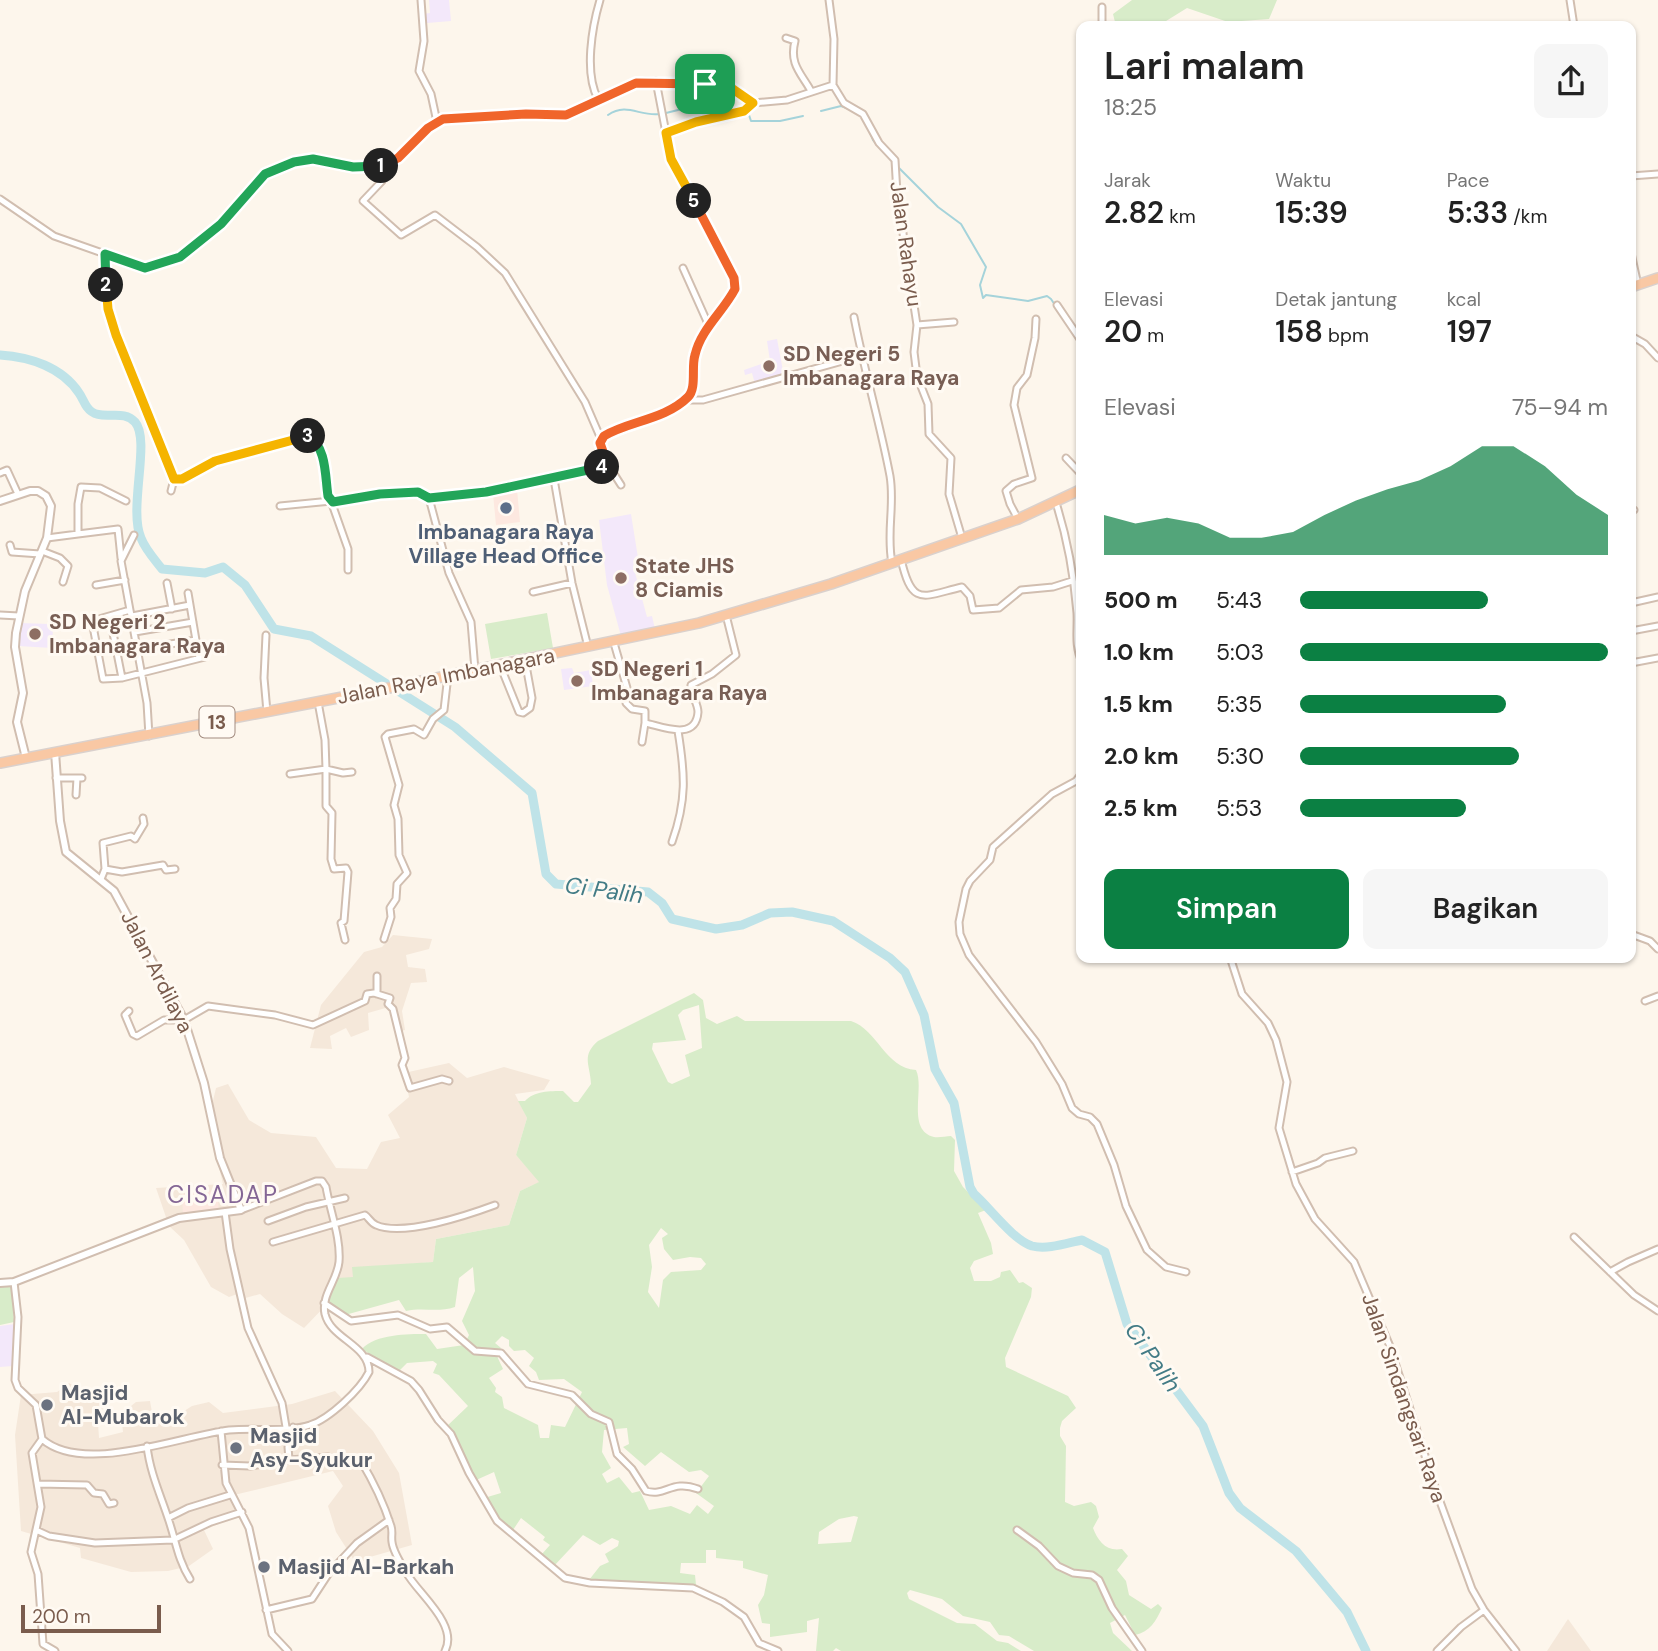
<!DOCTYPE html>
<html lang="id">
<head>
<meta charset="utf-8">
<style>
  :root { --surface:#fff; --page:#f6f6f6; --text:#222; --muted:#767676; --accent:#0b8043 }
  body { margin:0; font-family:"DM Sans",sans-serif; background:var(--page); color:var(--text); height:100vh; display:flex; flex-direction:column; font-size:26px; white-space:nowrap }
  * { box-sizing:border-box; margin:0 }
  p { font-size:23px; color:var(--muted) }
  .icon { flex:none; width:38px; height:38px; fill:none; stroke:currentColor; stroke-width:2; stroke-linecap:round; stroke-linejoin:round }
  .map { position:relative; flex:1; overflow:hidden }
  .panel { position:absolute; left:1076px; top:21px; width:560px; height:942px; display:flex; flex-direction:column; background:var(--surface); border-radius:14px; box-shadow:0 2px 5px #0004 }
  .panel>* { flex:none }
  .scale { position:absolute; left:21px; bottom:18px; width:140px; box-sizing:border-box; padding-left:7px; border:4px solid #7a5c4d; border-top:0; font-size:19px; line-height:24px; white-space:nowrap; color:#7a5c4d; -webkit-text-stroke:5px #fffaf3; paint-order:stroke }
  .pin { position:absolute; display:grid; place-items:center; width:60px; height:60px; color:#fff; margin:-30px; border-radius:14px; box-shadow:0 4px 10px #0006 }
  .km { position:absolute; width:35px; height:35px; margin:-18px; border-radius:50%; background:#222; color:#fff; font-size:19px; line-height:35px; text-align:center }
  .round { display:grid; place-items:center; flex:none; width:74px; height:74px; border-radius:14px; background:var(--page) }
  .overview { display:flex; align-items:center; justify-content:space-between; height:119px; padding:0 28px }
  h1 { font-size:38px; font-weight:600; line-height:52px }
  .metrics { display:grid; grid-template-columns:repeat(3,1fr); gap:10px; height:119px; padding:7px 28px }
  .metrics div { display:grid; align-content:center }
  .metrics b { font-size:30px; font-weight:600 }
  .metrics small { font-size:19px; font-weight:400 }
  .metrics p { font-size:19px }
  .chart { height:196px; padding:14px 28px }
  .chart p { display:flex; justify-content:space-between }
  .chart svg { width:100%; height:126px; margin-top:7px; fill:var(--accent); opacity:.7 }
  .action { display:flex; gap:14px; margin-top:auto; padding:14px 28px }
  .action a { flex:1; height:80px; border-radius:14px; background:var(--accent); color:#fff; font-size:28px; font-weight:600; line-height:80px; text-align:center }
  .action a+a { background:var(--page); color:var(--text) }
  ul { padding:0 28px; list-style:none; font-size:23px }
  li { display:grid; grid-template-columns:112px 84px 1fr; align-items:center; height:52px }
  li i { height:18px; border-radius:9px; background:var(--accent) }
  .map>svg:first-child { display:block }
</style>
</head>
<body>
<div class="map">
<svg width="1658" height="1651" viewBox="0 0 1658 1651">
  <rect width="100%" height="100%" fill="#fdf6ec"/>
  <path fill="#f5e8da" d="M393,935L432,939L429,949L406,955L408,967L425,969L427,982L411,983L402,1011L405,1030L395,1033L389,1007L368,1013L369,1030L351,1037L346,1028L330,1036L332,1049L310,1048L321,1005L364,952L382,947Z
    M449,1063L467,1078L504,1067L550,1080L544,1090L515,1094L527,1118L516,1155L540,1182L520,1191L509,1225L436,1239L433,1262L398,1265L353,1277L304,1328L282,1314L260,1294L242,1299L240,1293L229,1297L211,1287L184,1240L169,1226L156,1188L223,1184L208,1122L216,1088L228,1084L249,1120L271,1133L316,1137L336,1168L367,1169L381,1142L400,1138L388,1115L409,1097L404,1073Z
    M69,1383L104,1404L98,1423L99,1438L123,1432L121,1414L136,1402L150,1401L154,1424L167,1422L192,1406L209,1402L223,1413L292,1404L335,1391L373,1431L399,1473L412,1545L370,1557L357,1565L336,1532L328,1506L343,1486L333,1471L234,1495L245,1513L204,1530L213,1549L189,1566L168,1571L131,1572L81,1558L80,1548L21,1531L15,1435L21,1395L57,1392Z
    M1568,1619L1591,1651H1547Z"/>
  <path fill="#fde8e0" d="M517,489L520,522L496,525L493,494Z
    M217,1191L219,1211L183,1215L182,1194Z"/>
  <path fill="#f3e8fa" d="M429,0H449L451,21L427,23L424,14L430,13Z
    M777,339L784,376L755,384L752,373L745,375L744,370L770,361L767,341Z
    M631,514L639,564L633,565L647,617L652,616L655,629L621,636L607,585L599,520Z
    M20,623L49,624V628H53L52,648L18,646Z
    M572,668L574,673L591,670L593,686L564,690L561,669Z
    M15,1324L13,1366L0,1367V1326Z"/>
  <path fill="#d8ecc9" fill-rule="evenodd" d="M1132,0H1277L1269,19L1228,22L1187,8L1158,26H1116L1113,14Z
    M547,613L553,648L491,659L485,624Z
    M694,993L703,1000L706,1018L717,1024L737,1016L745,1021H851C878,1030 885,1068 916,1070C925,1088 906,1130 934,1137C939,1138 946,1136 951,1136L955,1140L954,1171L963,1187L986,1210L978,1213L991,1243L993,1254L974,1261L970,1268L974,1281H991L1000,1277L1001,1272L1010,1270L1019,1283L1023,1282L1032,1288L1031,1297L1005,1358L1006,1367L1068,1396L1076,1408L1062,1421L1060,1428V1436L1066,1446L1065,1502L1074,1506L1091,1502L1096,1506L1099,1517L1093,1528C1098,1541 1106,1552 1122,1549L1128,1556L1117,1570L1126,1581L1129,1595L1151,1609L1158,1604L1162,1608C1156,1621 1150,1632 1135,1635L1125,1615L1110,1623L1113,1633L1132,1651H1034L1009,1636L999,1635L990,1622L963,1616L942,1599L910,1590L907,1593L909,1599L957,1623L975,1624L997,1641L1008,1643L1021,1651H841L836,1648L833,1651H816L819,1618L807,1621V1632L770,1637V1624L762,1623L758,1605L764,1595L768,1575L743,1568V1561L716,1558V1550H706V1563H681L680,1573L695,1575L696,1585L611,1586L589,1580L600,1566L609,1562L605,1554L618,1546L619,1541L612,1538L600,1545L583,1535L553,1567L541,1555L550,1545L543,1540L545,1537L521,1518L511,1533L500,1523L484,1498L501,1493L494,1472L474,1481L445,1428L468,1406L439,1375L433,1373L437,1364L433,1361L407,1363L398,1372L362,1349C376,1334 407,1334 426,1334L437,1349L464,1345L469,1335L462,1321L475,1291L473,1267L459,1278L455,1307C437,1313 424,1307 406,1311L399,1300L345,1315L328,1304V1295L338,1278L353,1277L352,1267L433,1262L436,1239L509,1225L520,1191L539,1182L516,1155L527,1118L518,1101H525C534,1091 550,1091 563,1091L574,1102H578L591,1084C590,1064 581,1056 598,1041ZM699,1005L702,1048L685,1055L690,1076L672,1084L668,1082L652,1049L653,1043L686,1040L678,1015L683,1010ZM661,1228L668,1234L662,1238L664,1249L673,1260L690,1257L701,1258L706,1264L701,1270L671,1272L663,1280L659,1308L648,1292L652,1267L649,1245ZM502,1336L509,1340V1346L514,1351L525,1350L534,1358L529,1366L536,1372L539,1380L564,1379L582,1392L565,1427L551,1425L549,1438H540L538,1425L504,1408L502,1397L495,1392L496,1388L489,1378L503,1369L496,1354L501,1348L495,1343ZM627,1428L629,1444L623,1447L645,1466L661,1452L689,1472L701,1470L709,1476L696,1493L714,1506L708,1514L697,1505L690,1514L671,1506L649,1510L640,1491L632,1493L619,1477L607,1483L602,1474L611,1468L602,1452L604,1430ZM854,1516L858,1517L851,1542L818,1544L819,1532L839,1519Z
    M12,1284L14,1322L0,1325V1286Z"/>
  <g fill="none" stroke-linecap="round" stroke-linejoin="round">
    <path stroke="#a5d3da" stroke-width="2" d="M821,111L841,106L852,110
      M666,113L690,107L724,87L746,106L751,121H780L803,116
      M608,115C627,102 640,117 660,114
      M869,130L873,140L892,161
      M899,168L938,207L961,224L986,267L980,285L983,298L986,295L1028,301L1047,296L1051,299L1070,328"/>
    <path stroke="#bfe3e8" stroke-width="9" d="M0,355C30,357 62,367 79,393C82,397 84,403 87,407C99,424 122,407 135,422C151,440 128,509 141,538C145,549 155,560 162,569L205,573L223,567L245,585L274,629L311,636L455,727L532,793L546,874L556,884L648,892L662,903L672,919L716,929L742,925L770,913L792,912L833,921L890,958L905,972L924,1015L935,1069L954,1103L970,1187L974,1194C990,1208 1013,1240 1032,1246C1048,1250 1067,1243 1082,1240L1105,1252L1127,1324L1203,1426L1229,1493L1240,1508L1296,1551L1347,1612L1366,1651"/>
    <g stroke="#d1beb0" stroke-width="9">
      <path id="minor" d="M421,0L424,41L419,71L431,94L437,122
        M829,0L834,39L833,85
        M1570,0L1574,26
        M1102,26V7
        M786,38L795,41C789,64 801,73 811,91
        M598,99C584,73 592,27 600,0
        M666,133L696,122L744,111L753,103
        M377,166L382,181L363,201L401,235L435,215L477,247L505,273L585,402L601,439
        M1631,176L1658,174
        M0,199L54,236L145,268L180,257L221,224L265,174L277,168L313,159L357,167L388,164L398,158L428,128L443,119L526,114L567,115L615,91L645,81L727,85L753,103L787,100L833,85L844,103L863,114L879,143L895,160L897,194L917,325L914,352L917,376L928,404L929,434L951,458L949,494L962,538
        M1631,253L1638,285
        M105,254L108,304L116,336L174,479H182L215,461L277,446L305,436C331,441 322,483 331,501L380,494H423L429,498L449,573L471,622L475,670
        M683,268L709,326
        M1057,305L1082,342
        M854,317C864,370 880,423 890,476C895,505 886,533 892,563
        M917,325L954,322
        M1631,336L1645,344L1658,358
        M687,398L690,400H703L864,355
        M1066,458L1082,475
        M607,463L621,485
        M0,473L7,470L18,494
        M554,479L572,583L588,647
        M171,491L174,479
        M429,498L502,490L599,469L607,463L600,443L604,436C631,419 672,420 692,391L693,363L700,341L736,286L671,159L656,81
        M1056,503C1067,537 1074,577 1077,613C1078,630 1074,645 1082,662
        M280,506L331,501L348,549V570
        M1631,509L1634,510
        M1018,519L1010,504L1006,491L1014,484L1032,478L1014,405L1017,388L1027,375L1035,338L1036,319
        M78,534L118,529L121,558
        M134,535L121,561L147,703L149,736
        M47,538L78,534V504L81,487L100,488L126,501
        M10,545L12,552L40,554
        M42,551L60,558L68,566L63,582
        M901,559C912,608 923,596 962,587L970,596L973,610L999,608L1021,590L1053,587L1072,581
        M167,583L172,609
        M96,585L125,580
        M533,592L572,583
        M188,593L199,658
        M1631,603L1658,597
        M130,610L92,621L103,679L122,678L205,657
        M0,615L19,616
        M132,616L190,605
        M110,618L122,678
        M1631,631L1658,626
        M135,632L193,622
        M266,635L264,678L267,712
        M614,643L627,688L626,703L632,709L645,711V723
        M138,649L196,640
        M1631,663L1658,658
        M500,665L519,712L523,713L530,708L532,698L525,660
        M642,742L645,723C661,726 696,742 698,712C698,703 690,694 691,685L712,674L736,655L726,615
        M1082,773L1076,781L1052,794L993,847L990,860L970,881L966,889L959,922L960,934L969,955L1036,1042L1062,1084L1072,1108L1079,1114L1090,1117L1097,1124L1114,1165L1126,1206L1147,1250L1166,1267L1186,1272
        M290,774L326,769L325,740L318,702
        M56,778H82
        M76,795L77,778
        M672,842C687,800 685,774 678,731
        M105,869L122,872L163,865L166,870L175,869
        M101,879L105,869L103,843L131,836L135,839L144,824L143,818
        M1631,934L1650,941L1658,949
        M384,939L391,917L390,908L396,899L397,884L407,873L399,855L398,819L394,805L399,785L385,737L388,734L414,729L424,735L433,719L444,710L448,675
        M345,940L341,923L344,921L348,872L346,868L334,869L331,859L332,813L326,806V769L343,773L352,772
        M1230,957L1242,994L1268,1023L1276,1040L1287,1082L1279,1128L1296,1184L1315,1219L1354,1262L1389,1344L1438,1496L1472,1589L1484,1610L1516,1651
        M377,976V994
        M1645,1001L1658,996
        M129,1011L125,1015L133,1034L137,1036L164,1020H184L208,1006L275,1015L313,1025L365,1001L367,994L374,993L390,998L388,1004L393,1009L405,1058L402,1065L410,1088L442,1079L449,1081
        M1292,1172L1318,1163L1325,1158L1353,1151
        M225,1212L230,1249L248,1328L282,1403L286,1427
        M268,1221L306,1207L345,1198
        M1574,1237L1634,1295L1658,1311
        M273,1242L365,1215C369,1218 371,1223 376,1225C403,1237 468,1215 495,1205
        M1610,1272L1628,1262L1658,1249
        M14,1282L18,1317L15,1380L18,1388L36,1405L42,1439C83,1475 180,1436 229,1430C252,1428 290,1432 310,1425C329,1419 360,1390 369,1372C369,1345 331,1339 325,1314C321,1295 337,1281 339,1262C341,1238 330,1211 326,1187L322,1181H316L241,1210
        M324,1303L351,1321L398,1315L430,1329L447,1327L475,1351L501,1353L528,1384L572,1395L591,1414L609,1422L617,1454L632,1469L646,1491C666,1497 671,1479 698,1489
        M367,1357L411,1381L419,1390L438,1420L451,1434L469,1473L497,1521L565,1578L590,1583L693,1588L723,1602L744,1617L759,1643L778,1651
        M293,1427L288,1447L289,1460L328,1457L338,1461H361C373,1481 384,1504 391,1526C393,1532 391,1536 392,1542C393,1551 401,1564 406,1572C417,1593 459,1624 445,1651
        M221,1431L226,1483L249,1528L272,1634L288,1651
        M42,1439L32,1453L41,1507L31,1552L38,1574L43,1644L55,1651
        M147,1446C150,1473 161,1496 169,1521C176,1542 178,1560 190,1579
        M222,1465L250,1466L289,1460
        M38,1484L87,1485L94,1493L103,1494L109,1504L114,1503
        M168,1518L188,1508L230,1495
        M36,1530L49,1536L95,1543L173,1540L211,1522L242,1512
        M1017,1530L1039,1546L1058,1566L1073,1573L1092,1575L1099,1580L1112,1608L1142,1651
        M266,1610L312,1599L329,1573L357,1543L389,1520
        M1437,1651L1461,1627L1484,1610"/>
    </g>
    <g stroke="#d1beb0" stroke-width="10">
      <path id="tertiary" d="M0,501L30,491H38L46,496L51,506L47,538L25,591L16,633L15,647L23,693L17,722L26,758
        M0,1283L14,1282L179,1218L241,1210L220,1158L204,1083L184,1020L114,891L66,852L60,821L55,752"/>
    </g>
    <g stroke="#dad1cd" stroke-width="12">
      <path id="trunk" d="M1631,287L1658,278
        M0,763L379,690L699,623L831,584L1018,519L1082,489"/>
    </g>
    <use href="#minor" stroke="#fff" stroke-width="5"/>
    <use href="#tertiary" stroke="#fff" stroke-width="6"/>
    <use href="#trunk" stroke="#f9c8a4" stroke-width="9"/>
  </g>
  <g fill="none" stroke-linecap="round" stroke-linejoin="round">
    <g stroke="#fff" stroke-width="14">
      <path id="split-1" d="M381,166L398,158L428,128L443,119L526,114L566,115L636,83L705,84"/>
    </g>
    <g stroke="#fff" stroke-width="14">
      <path id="split-2" d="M106,285L105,254L145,268L180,257L221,224L265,174L294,162L313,159L353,167L381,166"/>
    </g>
    <g stroke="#fff" stroke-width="14">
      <path id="split-3" d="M106,285L108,309L116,335L174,479H182L215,461L308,436"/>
    </g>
    <g stroke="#fff" stroke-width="14">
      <path id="split-4" d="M308,436C327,447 325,477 328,496L333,502L380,494L418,492L429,498L486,492L602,467"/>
    </g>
    <g stroke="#fff" stroke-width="14">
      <path id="split-5" d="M602,467L607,463L600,443L604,436C628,421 665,420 688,397C697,388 691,367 695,355C701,329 723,312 735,289L734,278L694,201"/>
    </g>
    <g stroke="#fff" stroke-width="14">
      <path id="split-6" d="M694,201L671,159L666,133L696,122L744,111L753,103L727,85L705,84"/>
    </g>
    <use href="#split-1" stroke="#f0652b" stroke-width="9"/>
    <use href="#split-2" stroke="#22a559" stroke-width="9"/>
    <use href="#split-3" stroke="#f5b400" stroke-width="9"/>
    <use href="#split-4" stroke="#22a559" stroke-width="9"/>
    <use href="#split-5" stroke="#f0652b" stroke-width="9"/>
    <use href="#split-6" stroke="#f5b400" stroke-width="9"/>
  </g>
  <g fill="#8d6e63" stroke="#fffaf3" stroke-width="2.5">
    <circle cx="769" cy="366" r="7"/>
    <circle cx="621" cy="578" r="7"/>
    <circle cx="35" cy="634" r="7"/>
    <circle cx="577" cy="681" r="7"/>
  </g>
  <circle fill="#5c6f8a" stroke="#fffaf3" stroke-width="2.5" cx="506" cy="508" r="7"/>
  <g fill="#6b7280" stroke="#fffaf3" stroke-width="2.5">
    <circle cx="47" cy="1405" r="7"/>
    <circle cx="236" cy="1448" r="7"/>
    <circle cx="264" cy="1567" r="7"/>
  </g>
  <g text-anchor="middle" stroke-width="6" stroke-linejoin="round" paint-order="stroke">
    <rect fill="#fffaf3" stroke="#a28b7f" stroke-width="2" x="199.5" y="706.5" width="35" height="31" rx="5"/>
    <g font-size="19" font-weight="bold" fill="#7a5c4d">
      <text x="217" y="729">13</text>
    </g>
    <g font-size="21" fill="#7a5c4d" stroke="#fffaf3">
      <text transform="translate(906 244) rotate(82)" y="7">Jalan Rahayu</text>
      <text transform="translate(446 676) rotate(-11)" y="7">Jalan Raya Imbanagara</text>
      <text transform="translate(157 972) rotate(63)" y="7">Jalan Ardilaya</text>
      <text transform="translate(1404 1398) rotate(71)" y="7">Jalan Sindangsari Raya</text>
    </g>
    <g font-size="21" font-weight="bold" fill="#785e54" stroke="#fffaf3" text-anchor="start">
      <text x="783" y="361">SD Negeri 5<tspan x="783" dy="24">Imbanagara Raya</tspan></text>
      <text x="635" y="573">State JHS<tspan x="635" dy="24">8 Ciamis</tspan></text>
      <text x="49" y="629">SD Negeri 2<tspan x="49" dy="24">Imbanagara Raya</tspan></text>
      <text x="591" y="676">SD Negeri 1<tspan x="591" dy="24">Imbanagara Raya</tspan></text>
    </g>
    <g font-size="21" font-weight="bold" fill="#4e5e75" stroke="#fffaf3">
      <text x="506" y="539">Imbanagara Raya<tspan x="506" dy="24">Village Head Office</tspan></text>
    </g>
    <g font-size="21" font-weight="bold" fill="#5b616d" stroke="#fffaf3" text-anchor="start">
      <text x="61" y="1400">Masjid<tspan x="61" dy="24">Al-Mubarok</tspan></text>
      <text x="250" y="1443">Masjid<tspan x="250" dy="24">Asy-Syukur</tspan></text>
      <text x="278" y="1574">Masjid Al-Barkah</text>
    </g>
    <g font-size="23" font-style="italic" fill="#437c86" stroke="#fffaf3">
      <text transform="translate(604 890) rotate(8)" y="8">Ci Palih</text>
      <text transform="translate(1153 1357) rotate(55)" y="8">Ci Palih</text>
    </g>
    <g font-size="24" letter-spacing="2" fill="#846695" stroke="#fffaf3">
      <text x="223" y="1203">CISADAP</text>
    </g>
  </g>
</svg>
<div class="scale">200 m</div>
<div class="pin" style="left:705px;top:84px;background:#1e9e55"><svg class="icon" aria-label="arrive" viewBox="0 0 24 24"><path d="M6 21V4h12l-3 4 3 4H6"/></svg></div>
<b class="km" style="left:381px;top:166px">1</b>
<b class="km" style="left:106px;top:285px">2</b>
<b class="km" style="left:308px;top:436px">3</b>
<b class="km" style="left:602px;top:467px">4</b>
<b class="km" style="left:694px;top:201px">5</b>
<section class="panel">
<div class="overview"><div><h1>Lari malam</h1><p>18:25</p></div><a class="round"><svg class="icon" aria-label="share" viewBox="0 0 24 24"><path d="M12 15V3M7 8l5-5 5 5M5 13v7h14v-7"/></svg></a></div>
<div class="metrics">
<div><p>Jarak</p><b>2.82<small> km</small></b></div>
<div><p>Waktu</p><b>15:39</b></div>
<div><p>Pace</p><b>5:33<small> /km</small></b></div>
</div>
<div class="metrics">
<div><p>Elevasi</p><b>20<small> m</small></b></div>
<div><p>Detak jantung</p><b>158<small> bpm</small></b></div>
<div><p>kcal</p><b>197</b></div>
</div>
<div class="chart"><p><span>Elevasi</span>75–94 m</p>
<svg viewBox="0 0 160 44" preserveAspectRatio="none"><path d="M0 44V30L10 33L20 31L30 33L40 38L50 38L60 36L70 30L80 25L90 21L100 18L110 13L120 6L130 6L140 13L150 23L160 30V44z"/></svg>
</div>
<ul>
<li><b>500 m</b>5:43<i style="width:61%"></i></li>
<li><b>1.0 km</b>5:03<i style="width:100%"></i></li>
<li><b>1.5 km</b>5:35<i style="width:67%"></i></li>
<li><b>2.0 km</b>5:30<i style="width:71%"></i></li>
<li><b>2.5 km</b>5:53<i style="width:54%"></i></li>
</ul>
<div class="action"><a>Simpan</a><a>Bagikan</a></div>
</section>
</div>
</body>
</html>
